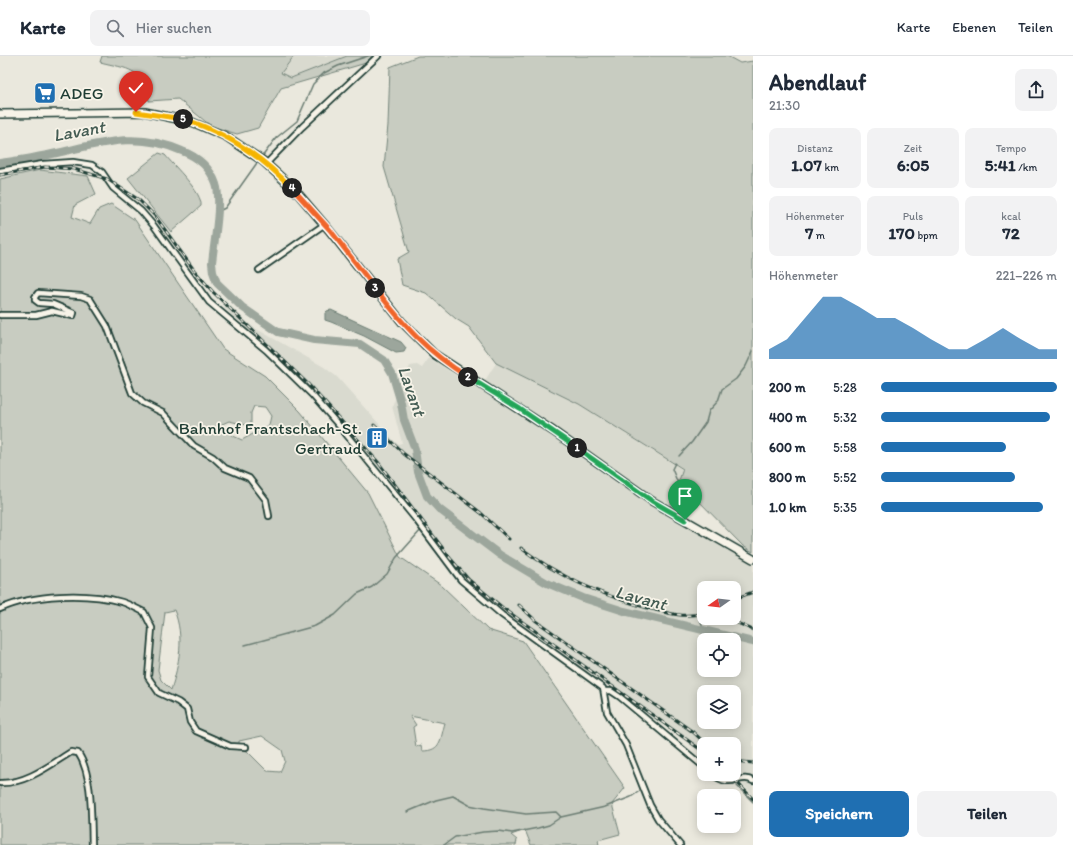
<!DOCTYPE html>
<html lang="de">
<head>
<meta charset="utf-8">
<style>
  :root { --surface:#fff; --page:#f2f2f3; --text:#1f2937; --muted:#747a83; --line:#e0e1e3; --accent:#1f6fb2 }
  body { margin:0; font-family:Itim,sans-serif; background:var(--page); color:var(--text); height:100vh; display:flex; flex-direction:column; font-size:15px; white-space:nowrap }
  * { box-sizing:border-box; margin:0 }
  p { font-size:13px; color:var(--muted) }
  .icon { flex:none; width:22px; height:22px; fill:none; stroke:currentColor; stroke-width:2; stroke-linecap:round; stroke-linejoin:round }
  .map { position:relative; flex:1; overflow:hidden }
  .panel { display:flex; flex-direction:column; background:var(--surface); width:320px }
  .panel>* { flex:none }
  .needle { width:26px; rotate:256deg }
  .buttons { position:absolute; left:697px; top:525px; display:grid; gap:8px }
  .buttons a { display:grid; place-items:center; width:44px; height:44px; border-radius:8px; background:var(--surface); box-shadow:0 2px 10px #0003; font-size:20px }
  .pin { position:absolute; display:grid; place-items:center; width:34px; height:34px; color:#fff; margin:-41px -17px; border-radius:50% 50% 50% 0; rotate:-45deg; box-shadow:0 0 4px #0007 }
  .pin .icon { rotate:45deg }
  .km { position:absolute; width:20px; height:20px; margin:-10px; border-radius:50%; background:#222; color:#fff; font-size:11px; line-height:20px; text-align:center }
  .round { display:grid; place-items:center; flex:none; width:42px; height:42px; border-radius:8px; background:var(--page) }
  .headline { display:flex; align-items:center; justify-content:space-between; height:68px; padding:0 16px }
  h1 { font-size:22px; font-weight:700; line-height:30px }
  .stats { display:grid; grid-template-columns:repeat(3,1fr); gap:6px; height:68px; padding:4px 16px }
  .stats div { display:grid; align-content:center; border-radius:8px; background:var(--page); text-align:center }
  .stats b { font-size:17px; font-weight:700 }
  .stats small { font-size:11px; font-weight:400 }
  .stats p { font-size:11px }
  .chart { height:112px; padding:8px 16px }
  .chart p { display:flex; justify-content:space-between }
  .chart svg { width:100%; height:72px; margin-top:4px; fill:var(--accent); opacity:.7 }
  .primary-button { display:flex; gap:8px; margin-top:auto; padding:8px 16px }
  .primary-button a { flex:1; height:46px; border-radius:8px; background:var(--accent); color:#fff; font-size:16px; font-weight:700; line-height:46px; text-align:center }
  .primary-button a+a { background:var(--page); color:var(--text) }
  ul { padding:0 16px; list-style:none; font-size:13px }
  li { display:grid; grid-template-columns:64px 48px 1fr; align-items:center; height:30px }
  li i { height:10px; border-radius:5px; background:var(--accent) }
  header { display:flex; align-items:center; gap:24px; box-sizing:border-box; height:56px; padding:0 20px; background:var(--surface); border-bottom:1px solid var(--line) }
  header strong { font-size:19px }
  nav { display:flex; gap:22px; margin-inline-start:auto; font-size:14px }
  .search { width:280px; height:36px; background:var(--page); display:flex; align-items:center; gap:10px; box-sizing:border-box; padding:0 14px; border-radius:8px; color:var(--muted); font-size:15px }
  main { display:flex; flex:1; min-height:0 }
  .map>svg:first-child { display:block }
</style>
</head>
<body>
<header>
<strong>Karte</strong>
<div class="search"><svg class="icon" aria-label="search" viewBox="0 0 24 24"><circle cx="10" cy="10" r="6"/><path d="M15 15l6 6"/></svg>Hier suchen</div>
<nav><a>Karte</a><a>Ebenen</a><a>Teilen</a></nav>
</header>
<main>
<div class="map">
<svg width="753" height="789" viewBox="0 0 753 789">
  <rect width="100%" height="100%" fill="#eae8dd"/>
  <filter id="ink" filterUnits="userSpaceOnUse"><feTurbulence type="fractalNoise" baseFrequency=".025" numOctaves="2"/><feDisplacementMap in="SourceGraphic" scale="8" xChannelSelector="R" yChannelSelector="G"/><feConvolveMatrix kernelMatrix="1 2 1 2 8 2 1 2 1" color-interpolation-filters="sRGB"/></filter>
  <g filter="url(#ink)">
    <path fill="#d9dacf" fill-rule="evenodd" d="M294,0H347L291,22L281,17Z
      M227,249L253,271L324,311L337,321L397,388L402,387L392,350L410,310L417,309L422,312L429,302L479,334L496,307L579,348L683,414L670,450L753,496V739L736,721L729,724L724,718H734V688H704V698L526,572L471,529L359,386L310,334L224,252ZM704,532H734V562H704ZM704,584H734V614H704ZM704,636H734V666H704Z"/>
    <path fill="#c8ccc1" stroke="#74847a" fill-rule="evenodd" d="M102,0H294L281,17L291,22L347,0H372L366,7L281,32L258,72L237,78L211,70L178,43L149,45C144,12 128,13 100,6Z
      M418,0H727L740,7L753,5V496L743,490L692,438L684,458L670,450L683,413L579,348L496,307L469,271L456,263L426,237L402,229L397,203L409,196L384,111L388,69L390,11Z
      M159,97L165,99C174,110 203,137 201,150L171,176L128,122Z
      M40,114L88,120L96,138L75,149L72,161L90,168L99,153L111,148L135,164L223,293L265,320L300,355L368,437L400,501L441,529L488,574L523,585L625,732L612,748L620,778L598,784L599,789H531L525,774L511,779L517,784L516,789H0V123ZM254,350L265,351L271,360L269,369L242,384L231,379L220,369L229,365L251,370V357ZM174,554C185,581 179,608 171,634L161,624L158,614L165,556ZM410,660L445,667C440,683 442,695 422,695L421,689L416,691L413,671L416,669ZM262,680L282,694L285,705L280,716L267,715L247,695L239,693V685Z"/>
    <path fill="#9ca69c" stroke="#6a7c72" d="M331,254L401,286L406,292L404,296L396,297L364,280L331,266L325,264V257L327,255Z"/>
    <g fill="none" stroke-linecap="round" stroke-linejoin="round">
      <path stroke="#6a7c72" stroke-width="1.5" d="M262,101L276,82L297,65L313,28L324,17L338,10L368,0
        M217,156L225,152L259,104
        M679,400L692,386L706,366L709,355L718,345L722,333L736,323L746,310L753,295
        M675,407L672,413L682,437L683,452
        M446,464L450,461
        M701,565L703,574
        M245,589L315,570L335,559L357,538L372,531L387,518L396,502L421,474
        M737,730L753,746
        M407,756L436,744L453,740L469,749L484,752L526,758L556,756L561,761
        M444,789L455,781L483,776L499,775L512,777L538,772L549,769L561,761L605,751L631,741L641,734"/>
      <path stroke="#9ca69c" stroke-width="8" d="M0,107C19,105 38,101 57,97C102,87 137,75 182,95C198,101 210,111 216,128C222,146 214,186 212,207L213,216L217,227L242,251L278,276L314,284L360,288L384,304L392,317L401,347L404,364L415,393L418,416L427,440L439,453L500,499L547,527L583,542L624,555L753,586"/>
      <g stroke="#1f3d34" stroke-width="8">
        <path id="street" d="M266,108L302,71L378,0
          M0,115L43,108L73,106L92,109L102,116L113,132L141,155L154,170L209,246L266,294L313,340L341,372L417,465L461,524L502,559L603,632L607,656L626,689L650,749L658,763L680,789
          M259,214L325,168
          M0,259H36L52,255L73,260L74,257L53,248L39,247L35,244V241L38,237L81,240L90,243L107,270L132,337L143,347L163,357L194,390L213,401L225,412L249,422L266,444L269,460
          M0,553C33,538 87,536 122,546C129,548 137,553 144,556L152,572L148,621L159,637L178,646L187,653L190,666L196,675L230,690L246,691
          M605,635H611L620,641L704,711
          M712,718C732,734 740,717 753,725
          M0,727C26,728 50,709 71,696L78,697C93,718 91,763 92,789"/>
      </g>
      <g stroke="#1f3d34" stroke-width="10">
        <path id="primary" d="M0,58L145,56L192,66L227,81L263,105L295,134L329,174L402,266L434,298L553,375L652,445L753,503"/>
      </g>
      <use href="#street" stroke="#f7f3e8" stroke-width="4.5"/>
      <use href="#primary" stroke="#f7f3e8" stroke-width="7"/>
      <g stroke="#1f3d34" stroke-width="3">
        <path id="rail" d="M0,119L45,111L74,113L107,123L139,144L155,160L194,214L213,236L308,328L378,406L450,502L469,524L503,552L704,696
          M374,369L404,398L481,457L509,483
          M521,492C561,522 597,537 644,551C664,556 683,563 704,557
          M734,543L753,536
          M519,549L535,564L693,676L706,688
          M718,562L733,565L753,574
          M734,705L753,707
          M729,718L753,743"/>
      </g>
      <use href="#rail" stroke="#f7f3e8" stroke-width="1.5" stroke-dasharray="4.5" stroke-linecap="butt"/>
    </g>
  </g>
  <g fill="none" stroke-linecap="round" stroke-linejoin="round" filter="url(#ink)">
    <g stroke="#fff" stroke-width="8">
      <path id="split-1" d="M577,392L652,445L685,464"/>
    </g>
    <g stroke="#fff" stroke-width="8">
      <path id="split-2" d="M468,321L520,353L577,392"/>
    </g>
    <g stroke="#fff" stroke-width="8">
      <path id="split-3" d="M375,232C404,270 426,295 468,321"/>
    </g>
    <g stroke="#fff" stroke-width="8">
      <path id="split-4" d="M292,132L330,174L375,232"/>
    </g>
    <g stroke="#fff" stroke-width="8">
      <path id="split-5" d="M183,63C225,76 262,101 292,132"/>
    </g>
    <g stroke="#fff" stroke-width="8">
      <path id="split-6" d="M136,56L183,63"/>
    </g>
    <use href="#split-1" stroke="#22a559" stroke-width="5"/>
    <use href="#split-2" stroke="#22a559" stroke-width="5"/>
    <use href="#split-3" stroke="#f0652b" stroke-width="5"/>
    <use href="#split-4" stroke="#f0652b" stroke-width="5"/>
    <use href="#split-5" stroke="#f5b400" stroke-width="5"/>
    <use href="#split-6" stroke="#f5b400" stroke-width="5"/>
  </g>
  <defs>
    <g id="supermarket-square" transform="scale(1.15)"><rect x="-9" y="-9" width="18" height="18" rx="4" fill="#1f6fb2" stroke="#f7f3e8"/><path d="M-6-5.5h2.5l.6 2H6L4.5 2H-2.5L-4.4-4H-6ZM-1.5 3.2a1.3 1.3 0 1 0 .1 0ZM3 3.2a1.3 1.3 0 1 0 .1 0Z" fill="#fff"/></g>
    <g id="building-square" transform="scale(1.15)"><rect x="-9" y="-9" width="18" height="18" rx="4" fill="#1f6fb2" stroke="#f7f3e8"/><path d="M-4-6H4V6H1V3H-1V6H-4ZM-2.5-4.3h1.7v1.8h-1.7ZM.8-4.3h1.7v1.8H.8ZM-2.5-1h1.7V.8h-1.7ZM.8-1h1.7V.8H.8Z" fill="#fff"/></g>
  </defs>
  <g fill-rule="evenodd">
    <use href="#supermarket-square" x="45" y="37"/>
    <use href="#building-square" x="377" y="382"/>
  </g>
  <g text-anchor="middle" stroke-width="3.5" stroke-linejoin="round" paint-order="stroke">
    <g font-size="17" fill="#1f3d34" stroke="#f7f3e8" text-anchor="start">
      <text x="60" y="43">ADEG</text>
      <text x="362" y="378" text-anchor="end">Bahnhof Frantschach-St.<tspan x="362" dy="20">Gertraud</tspan></text>
    </g>
    <g font-size="18" font-style="italic" fill="#445c53" stroke="#f7f3e8">
      <text transform="translate(79 75) rotate(-10)" y="6">Lavant</text>
      <text transform="translate(412 335) rotate(71)" y="6">Lavant</text>
      <text transform="translate(641 542) rotate(15)" y="6">Lavant</text>
    </g>
  </g>
</svg>
<div class="buttons">
<a><svg class="needle" viewBox="-14 -14 28 28"><path d="M0-13l5 13h-10z" fill="#e53935"/><path d="M0 13l5-13h-10z" fill="#747a83"/></svg></a>
<a><svg class="icon" aria-label="locate" viewBox="0 0 24 24"><circle cx="12" cy="12" r="6"/><path d="M12 2v4M12 18v4M2 12h4M18 12h4"/></svg></a>
<a><svg class="icon" aria-label="layers" viewBox="0 0 24 24"><path d="M12 4l9 5-9 5-9-5zM3 14l9 5 9-5"/></svg></a>
<a>+</a>
<a>−</a>
</div>
<div class="pin" style="left:685px;top:464px;background:#1e9e55"><svg class="icon" aria-label="arrive" viewBox="0 0 24 24"><path d="M6 21V4h12l-3 4 3 4H6"/></svg></div>
<div class="pin" style="left:136px;top:56px;background:#d93025"><svg class="icon" aria-label="check" viewBox="0 0 24 24"><path d="M5 12l5 5 9-10"/></svg></div>
<b class="km" style="left:577px;top:392px">1</b>
<b class="km" style="left:468px;top:321px">2</b>
<b class="km" style="left:375px;top:232px">3</b>
<b class="km" style="left:292px;top:132px">4</b>
<b class="km" style="left:183px;top:63px">5</b>
</div>
<section class="panel">
<div class="headline"><div><h1>Abendlauf</h1><p>21:30</p></div><a class="round"><svg class="icon" aria-label="share" viewBox="0 0 24 24"><path d="M12 15V3M7 8l5-5 5 5M5 13v7h14v-7"/></svg></a></div>
<div class="stats">
<div><p>Distanz</p><b>1.07<small> km</small></b></div>
<div><p>Zeit</p><b>6:05</b></div>
<div><p>Tempo</p><b>5:41<small> /km</small></b></div>
</div>
<div class="stats">
<div><p>Höhenmeter</p><b>7<small> m</small></b></div>
<div><p>Puls</p><b>170<small> bpm</small></b></div>
<div><p>kcal</p><b>72</b></div>
</div>
<div class="chart"><p><span>Höhenmeter</span>221–226 m</p>
<svg viewBox="0 0 160 44" preserveAspectRatio="none"><path d="M0 44V38L10 32L20 19L30 6L40 6L50 12L60 19L70 19L80 25L90 32L100 38L110 38L120 32L130 25L140 32L150 38L160 38V44z"/></svg>
</div>
<ul>
<li><b>200 m</b>5:28<i style="width:100%"></i></li>
<li><b>400 m</b>5:32<i style="width:96%"></i></li>
<li><b>600 m</b>5:58<i style="width:71%"></i></li>
<li><b>800 m</b>5:52<i style="width:76%"></i></li>
<li><b>1.0 km</b>5:35<i style="width:92%"></i></li>
</ul>
<div class="primary-button"><a>Speichern</a><a>Teilen</a></div>
</section>
</main>
</body>
</html>
